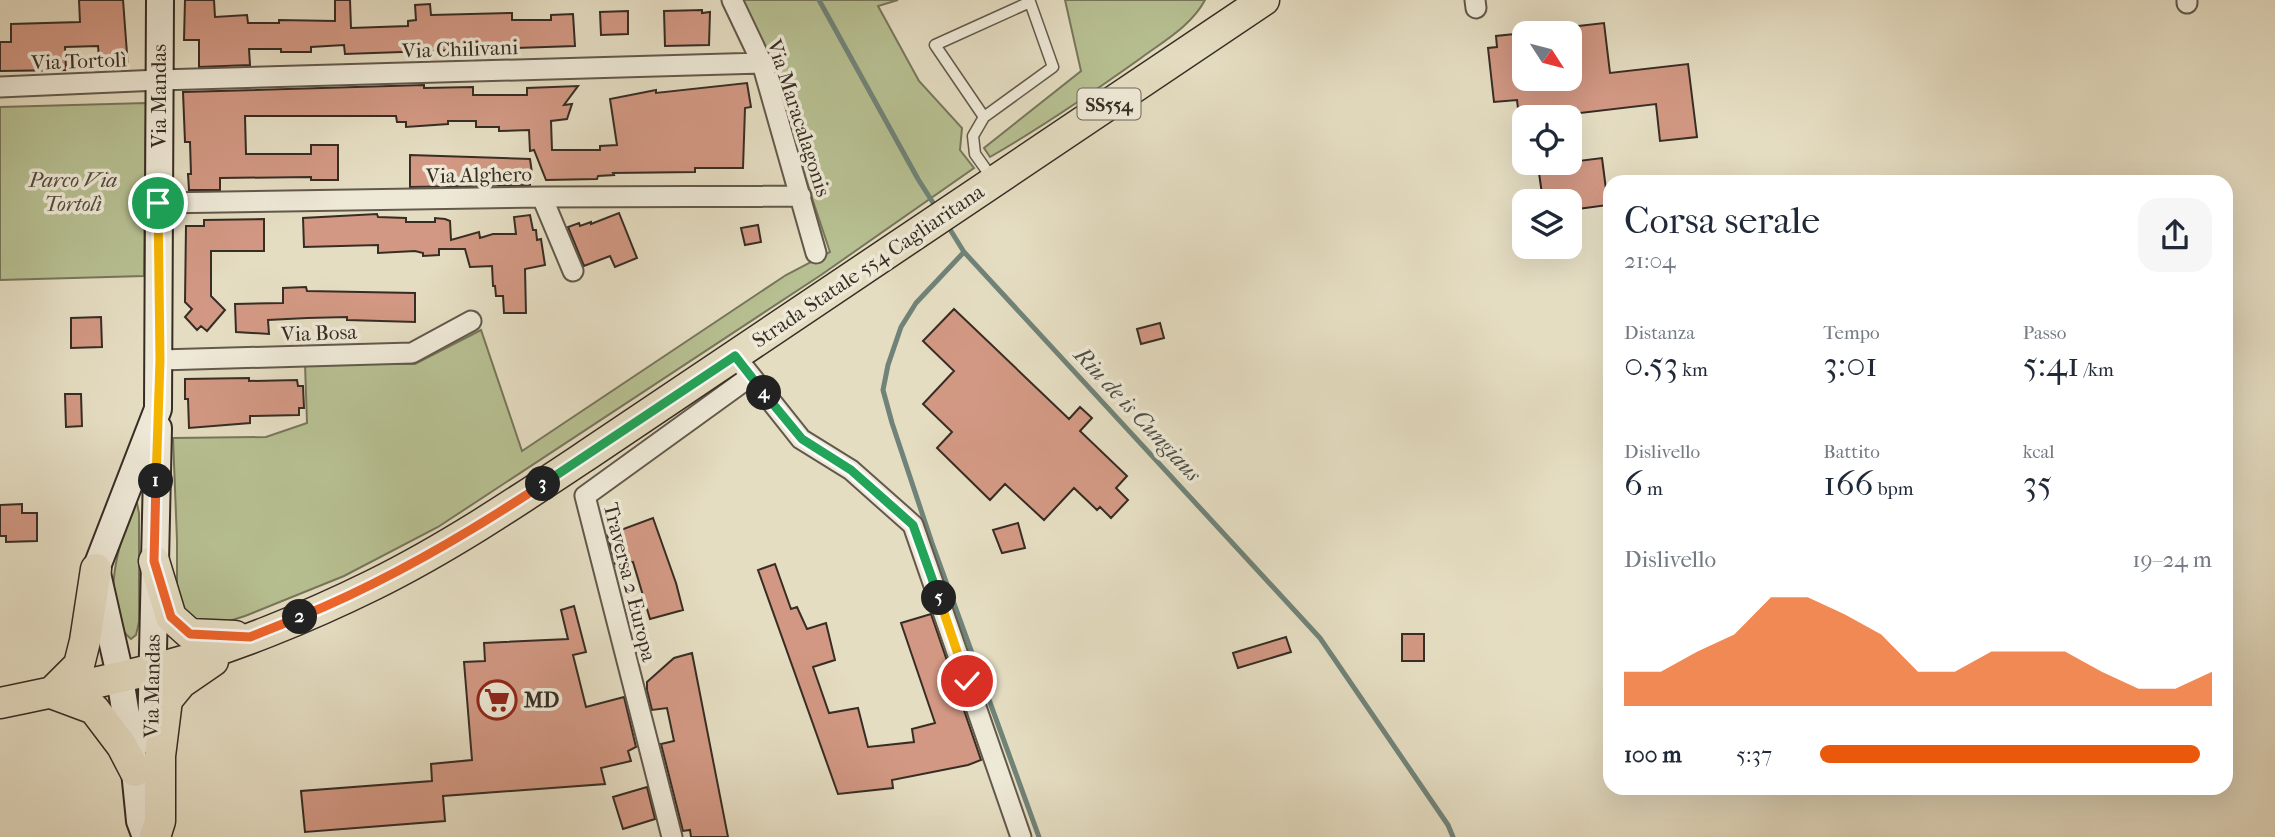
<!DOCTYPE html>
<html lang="it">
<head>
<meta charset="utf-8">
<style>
  :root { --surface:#fff; --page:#f6f6f7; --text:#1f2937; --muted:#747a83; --accent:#ea580c }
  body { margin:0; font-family:"IM FELL French Canon",serif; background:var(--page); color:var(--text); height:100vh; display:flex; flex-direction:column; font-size:26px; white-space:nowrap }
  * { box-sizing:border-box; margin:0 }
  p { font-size:23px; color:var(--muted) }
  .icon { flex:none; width:38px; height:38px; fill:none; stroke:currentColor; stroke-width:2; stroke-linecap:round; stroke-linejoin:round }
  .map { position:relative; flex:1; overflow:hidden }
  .details { position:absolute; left:1603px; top:175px; width:630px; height:620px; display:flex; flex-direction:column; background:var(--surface); border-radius:21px; box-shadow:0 7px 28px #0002 }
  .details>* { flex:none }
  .needle { width:46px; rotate:126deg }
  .fabs { position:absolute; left:1512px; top:21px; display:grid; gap:14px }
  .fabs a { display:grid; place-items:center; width:70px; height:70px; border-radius:14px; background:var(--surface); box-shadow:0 7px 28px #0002; font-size:35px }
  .pin { position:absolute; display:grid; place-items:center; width:60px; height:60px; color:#fff; margin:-30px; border:4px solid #fff; border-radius:50%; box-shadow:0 2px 7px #0007 }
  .km { position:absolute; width:35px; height:35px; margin:-18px; border-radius:50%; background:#222; color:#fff; font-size:19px; line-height:35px; text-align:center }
  .round { display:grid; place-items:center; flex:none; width:74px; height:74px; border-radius:21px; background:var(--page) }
  .overview { display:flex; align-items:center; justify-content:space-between; height:119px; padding:0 21px }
  h1 { font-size:38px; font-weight:600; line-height:52px }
  .metrics { display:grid; grid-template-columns:repeat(3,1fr); gap:10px; height:119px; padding:7px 21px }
  .metrics div { display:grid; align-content:center }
  .metrics b { font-size:35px; font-weight:600 }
  .metrics small { font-size:19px; font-weight:400 }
  .metrics p { font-size:19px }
  .chart { height:196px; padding:14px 21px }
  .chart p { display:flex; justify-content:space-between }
  .chart svg { width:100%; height:126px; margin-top:7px; fill:var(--accent); opacity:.7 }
  ul { padding:0 21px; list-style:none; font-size:23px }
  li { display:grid; grid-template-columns:112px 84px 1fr; align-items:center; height:52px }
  li i { height:18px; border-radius:9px; background:var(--accent) }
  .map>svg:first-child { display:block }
</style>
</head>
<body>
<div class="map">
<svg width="2275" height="837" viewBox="0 0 2275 837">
  <rect width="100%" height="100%" fill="#e5ddc2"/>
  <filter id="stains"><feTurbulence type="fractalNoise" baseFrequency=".00286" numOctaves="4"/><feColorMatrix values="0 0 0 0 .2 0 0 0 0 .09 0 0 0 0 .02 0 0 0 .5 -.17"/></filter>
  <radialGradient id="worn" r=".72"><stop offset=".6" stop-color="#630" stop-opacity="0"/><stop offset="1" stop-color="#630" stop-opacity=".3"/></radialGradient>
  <path fill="#b7c092" stroke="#77765b" stroke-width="2" d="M739,0H898L878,6L919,81L962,128L960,150L974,168L821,275L438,527L344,576L245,616L207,628L177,611V540L173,438L266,437L307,423L305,364H415L481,330L522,451L786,275L830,252L766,60Z
    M1065,0H1205C1191,26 1164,41 1141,58C1092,93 1042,127 990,157L984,148L1081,71Z
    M146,103L144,276L0,280V107Z
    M134,502L137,503L139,513V622L136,635L131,639C96,610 121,537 134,502Z"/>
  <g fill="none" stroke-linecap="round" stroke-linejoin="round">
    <path stroke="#708378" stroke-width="5" d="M819,0L918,179L937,209
      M946,223L964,252L1320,638L1448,825L1453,837
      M964,252L916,303L901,327L888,365L883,390L892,423L932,543L1039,837"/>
  </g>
  <path fill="#d29883" stroke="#372d24" stroke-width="2" d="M79,0H123L128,67L100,68L98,46L65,47L66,70L0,71V42H11V24L80,22Z
    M185,0H214L215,17L247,15L248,23H279V20L335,21V0H350L351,28L408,26V21L416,20L415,5L430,4L431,15L512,13V20H551V15L573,14L575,46L345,54L344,45L311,47V52H281V49H249L250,65L199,67V40H184Z
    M702,10V13L710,12L709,45L665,46L664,11Z
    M628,11V34L601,35L600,12Z
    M1604,23L1610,73L1688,64L1697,137L1660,141L1656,104L1546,117H1519L1517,100L1494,102L1488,48L1497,47L1496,36L1524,33V79H1570V27Z
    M747,83L751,107L745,108L743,168H695V172L613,173L614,175L598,176L597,179L546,180L534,150L530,151L529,130L499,131V127H476V121H448V124L406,127V122H397L396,116H245L246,154H311V145H338V180H311V177L220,178V190H189L188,174H191L190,142H185L183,92L424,85V88L473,87V95H527V88L578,86L564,105L572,104L567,119L551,121L552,150H600V146L617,145L610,99L656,90V93Z
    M410,155L530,159L533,180H530V185L410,187Z
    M1602,158L1608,205L1570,210V201H1543L1538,166Z
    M619,213L637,258L615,267L610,256L584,266L568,227L579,223L580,226L591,222V224Z
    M377,214L378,217L406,218V222H435V218L445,219L450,221L451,240L479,232L480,238L493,234H516L514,217L530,215L533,230H536L537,240L541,239L545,265L525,269L526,313H504L503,296H496L495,286H493L492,266L470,267L465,249H439V255L423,256V253L415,251L378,253V245L304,247L303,218Z
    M264,219V251H211V296L225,310L207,331L201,326L197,330L185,317L192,309L185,302L186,226H204V220Z
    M758,225L761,242L745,245L741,228Z
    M306,287L307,291L415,293V322L347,320V317L307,318L268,320L269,334L236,332L235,304L283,303V288Z
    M954,309L1069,419L1080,407L1092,418L1080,431L1127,476L1116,488L1128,500L1111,518L1100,507L1097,510L1074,488L1044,520L1005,484L990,500L937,448L952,432L923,404L954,371L923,341Z
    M101,317L102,347L71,348V318Z
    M1160,323L1164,338L1141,344L1137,329Z
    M249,378V381L297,380L298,386H303L304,408H299V415L250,416V423L189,428L188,399H185V379Z
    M65,394H81L82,426L66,427Z
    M22,504V513H37V541L6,542V536H0V505Z
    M653,518L676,583L683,610L650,619L633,562L616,567L607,535Z
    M1018,523L1025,548L1002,553L993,530Z
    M775,564L791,609L797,607L807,629L826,623L835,660L813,667L829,713L858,708L868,747L914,742L912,729L935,723L901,623L931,614L981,760L968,765L892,780L893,788L838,794L758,570Z
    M574,606L586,652L573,655L586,707L624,697L636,747L628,751L631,761L601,768L605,784L443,796L445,821L305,832L301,791L432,781L431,764L472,760L464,662L485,661L484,643L568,639L561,610Z
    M1402,634H1424V661H1402Z
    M1286,637L1291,652L1238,668L1233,653Z
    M692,653L728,837H691L690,830L683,831L661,744L674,741L667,708L652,710L647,690V682L674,658Z
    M647,787L655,819L623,829L613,797Z"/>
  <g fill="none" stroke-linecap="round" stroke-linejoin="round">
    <g stroke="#62594c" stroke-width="13">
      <path id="lane" d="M984,117L935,45L1030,2L1053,67L984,117L973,136L975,154L992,178"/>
    </g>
    <g stroke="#62594c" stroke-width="23">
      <path id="street" d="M732,0L762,63L816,253
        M1475,0L1476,8
        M2187,3V0
        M0,87L159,80L762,63
        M542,197L573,271
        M158,203L542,197L801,196
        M735,356L801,439L851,470L913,525L1021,837
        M160,360L412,353L471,321
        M672,837L585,496L751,376"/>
    </g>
    <g stroke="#372d24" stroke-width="30">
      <path id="secondary" d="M151,740L158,428
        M146,837L140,821L135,771L118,666L96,569L158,409L160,0"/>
    </g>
    <g stroke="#372d24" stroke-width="33">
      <path id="primary" d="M154,561L171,617L190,634L235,636
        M51,693L79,665L85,641L96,569
        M51,693L94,709L122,746L135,771
        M0,703C54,692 108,681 161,667C229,650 310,616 373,585C448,548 518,501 587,455L1264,0
        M155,837L160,821V756L167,700L181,683L213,661"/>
    </g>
    <use href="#lane" stroke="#eee9d7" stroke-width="10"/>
    <use href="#street" stroke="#eee9d7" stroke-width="19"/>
    <use href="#secondary" stroke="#eee9d7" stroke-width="26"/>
    <use href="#primary" stroke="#e5ddc2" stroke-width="30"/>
  </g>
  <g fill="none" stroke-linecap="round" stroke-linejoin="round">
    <g stroke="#fff" stroke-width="14">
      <path id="split-1" d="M156,481L160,360L158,203"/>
    </g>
    <g stroke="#fff" stroke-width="14">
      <path id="split-2" d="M156,481L154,561L171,617L190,634L250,637L300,617"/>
    </g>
    <g stroke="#fff" stroke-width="14">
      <path id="split-3" d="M300,617C386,582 466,535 543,484"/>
    </g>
    <g stroke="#fff" stroke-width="14">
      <path id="split-4" d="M543,484L735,356L764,393"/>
    </g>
    <g stroke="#fff" stroke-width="14">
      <path id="split-5" d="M764,393L802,439L851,470L913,525L939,598"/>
    </g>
    <g stroke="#fff" stroke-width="14">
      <path id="split-6" d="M939,598L967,681"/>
    </g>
    <use href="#split-1" stroke="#f5b400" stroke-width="9"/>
    <use href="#split-2" stroke="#f0652b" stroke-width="9"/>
    <use href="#split-3" stroke="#f0652b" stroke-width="9"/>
    <use href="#split-4" stroke="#22a559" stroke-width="9"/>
    <use href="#split-5" stroke="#22a559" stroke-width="9"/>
    <use href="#split-6" stroke="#f5b400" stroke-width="9"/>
  </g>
  <defs>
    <g id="supermarket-ring" transform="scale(2.0125)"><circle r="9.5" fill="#eee9d7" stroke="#8f2418" stroke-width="1.5"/><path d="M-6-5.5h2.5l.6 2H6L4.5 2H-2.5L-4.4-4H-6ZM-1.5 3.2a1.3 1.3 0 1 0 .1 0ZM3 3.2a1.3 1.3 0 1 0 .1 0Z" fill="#8f2418"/></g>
  </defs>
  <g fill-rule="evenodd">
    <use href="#supermarket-ring" x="497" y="700"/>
  </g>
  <g text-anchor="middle" stroke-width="7" stroke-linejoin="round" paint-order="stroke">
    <rect fill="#eee9d7" stroke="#6e655a" stroke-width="2" x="1077.5" y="88.5" width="63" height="31" rx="5"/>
    <g font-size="19" font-weight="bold" fill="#372d24">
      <text x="1109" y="111">SS554</text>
    </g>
    <g font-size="21" fill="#372d24" stroke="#eee9d7">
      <text transform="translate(460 49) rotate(-2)" y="7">Via Chilivani</text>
      <text transform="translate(79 61) rotate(-2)" y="7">Via Tortolì</text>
      <text transform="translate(159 96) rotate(-90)" y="7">Via Mandas</text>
      <text transform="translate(799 118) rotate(72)" y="7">Via Maracalagonis</text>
      <text transform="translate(479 175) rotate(-1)" y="7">Via Alghero</text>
      <text transform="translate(868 266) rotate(-34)" y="7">Strada Statale 554 Cagliaritana</text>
      <text transform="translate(319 333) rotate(-2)" y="7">Via Bosa</text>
      <text transform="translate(630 582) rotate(76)" y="7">Traversa 2 Europa</text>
      <text transform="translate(152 686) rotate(-89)" y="7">Via Mandas</text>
    </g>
    <g font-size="21" font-style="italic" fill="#514a3a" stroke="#eee9d7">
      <text x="73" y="187">Parco Via<tspan x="73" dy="24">Tortolì</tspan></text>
    </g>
    <g font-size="21" font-weight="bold" fill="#372d24" stroke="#eee9d7" text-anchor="start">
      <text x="524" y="707">MD</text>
    </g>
    <g font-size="23" font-style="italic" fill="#4f5147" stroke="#eee9d7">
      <text transform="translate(1138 414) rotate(47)" y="8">Riu de is Cungiaus</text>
    </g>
  </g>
  <rect width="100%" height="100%" filter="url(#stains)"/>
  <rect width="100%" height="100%" fill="url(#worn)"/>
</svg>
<div class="fabs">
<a><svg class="needle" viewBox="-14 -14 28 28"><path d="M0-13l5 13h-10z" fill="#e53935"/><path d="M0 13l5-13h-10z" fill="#747a83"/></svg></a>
<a><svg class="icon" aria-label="locate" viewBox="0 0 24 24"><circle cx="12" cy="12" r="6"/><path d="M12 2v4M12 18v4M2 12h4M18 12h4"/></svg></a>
<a><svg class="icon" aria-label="layers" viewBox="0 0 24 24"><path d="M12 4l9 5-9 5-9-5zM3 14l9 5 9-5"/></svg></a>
</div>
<div class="pin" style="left:158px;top:203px;background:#1e9e55"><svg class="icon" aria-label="arrive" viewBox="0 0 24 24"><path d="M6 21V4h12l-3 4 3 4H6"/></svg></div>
<div class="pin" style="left:967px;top:681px;background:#d93025"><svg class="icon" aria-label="check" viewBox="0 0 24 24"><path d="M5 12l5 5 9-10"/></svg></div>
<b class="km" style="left:156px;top:481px">1</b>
<b class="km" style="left:300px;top:617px">2</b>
<b class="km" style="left:543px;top:484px">3</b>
<b class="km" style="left:764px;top:393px">4</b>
<b class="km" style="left:939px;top:598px">5</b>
<section class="details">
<div class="overview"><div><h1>Corsa serale</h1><p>21:04</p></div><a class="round"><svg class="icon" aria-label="share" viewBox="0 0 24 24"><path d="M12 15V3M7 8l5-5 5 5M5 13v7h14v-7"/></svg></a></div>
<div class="metrics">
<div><p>Distanza</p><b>0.53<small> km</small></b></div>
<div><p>Tempo</p><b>3:01</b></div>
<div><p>Passo</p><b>5:41<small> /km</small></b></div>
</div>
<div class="metrics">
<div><p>Dislivello</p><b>6<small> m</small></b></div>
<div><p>Battito</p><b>166<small> bpm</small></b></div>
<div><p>kcal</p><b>35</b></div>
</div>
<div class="chart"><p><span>Dislivello</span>19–24 m</p>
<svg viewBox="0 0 160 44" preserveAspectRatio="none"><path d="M0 44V32L10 32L20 25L30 19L40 6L50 6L60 12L70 19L80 32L90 32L100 25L110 25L120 25L130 32L140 38L150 38L160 32V44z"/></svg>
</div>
<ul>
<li><b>100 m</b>5:37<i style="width:97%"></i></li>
</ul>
</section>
</div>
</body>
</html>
